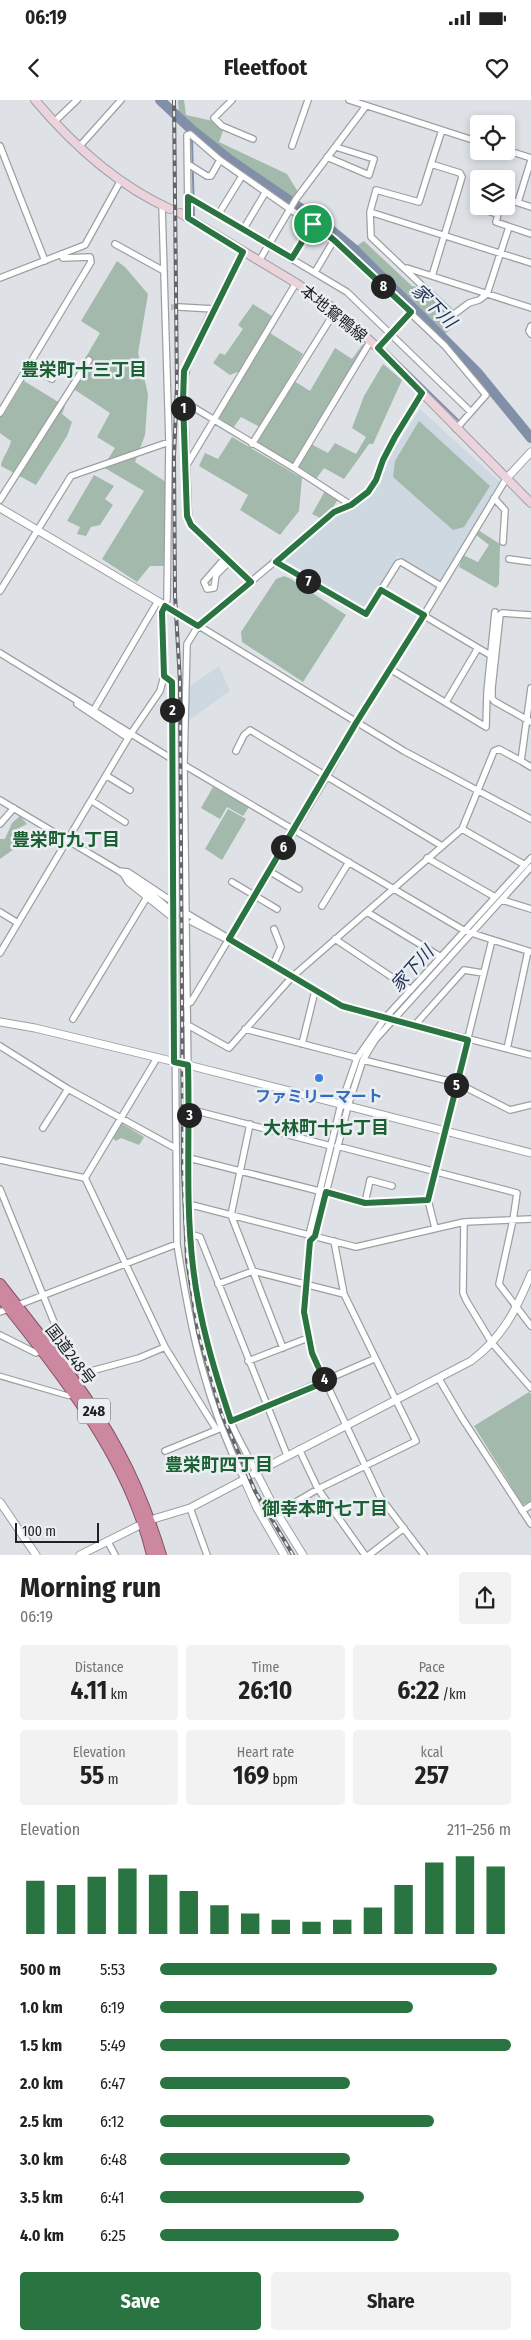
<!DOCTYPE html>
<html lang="en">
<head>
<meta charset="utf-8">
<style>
  :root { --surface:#fff; --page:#f2f2f2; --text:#222; --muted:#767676; --accent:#2a7442 }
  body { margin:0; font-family:"Fira Sans Condensed","Noto Sans JP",sans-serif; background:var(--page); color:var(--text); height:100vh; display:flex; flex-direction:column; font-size:19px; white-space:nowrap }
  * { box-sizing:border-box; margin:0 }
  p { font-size:16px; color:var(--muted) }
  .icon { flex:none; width:28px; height:28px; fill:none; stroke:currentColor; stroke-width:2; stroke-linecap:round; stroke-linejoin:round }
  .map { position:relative; height:1455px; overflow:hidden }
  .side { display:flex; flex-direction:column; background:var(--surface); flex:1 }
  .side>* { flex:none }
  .controls { position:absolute; left:470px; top:15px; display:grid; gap:10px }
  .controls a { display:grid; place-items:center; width:45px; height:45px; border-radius:5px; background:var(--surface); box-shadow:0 2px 8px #0003; font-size:25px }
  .scale { position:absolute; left:15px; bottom:12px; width:84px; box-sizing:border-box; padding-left:5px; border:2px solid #202122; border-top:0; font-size:14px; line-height:18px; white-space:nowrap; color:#202122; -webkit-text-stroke:4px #ebeff3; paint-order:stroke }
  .pin { position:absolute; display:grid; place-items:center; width:42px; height:42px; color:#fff; margin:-21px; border:2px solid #fff; border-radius:50%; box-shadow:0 1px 5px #0007 }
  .km { position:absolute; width:25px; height:25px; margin:-12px; border-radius:50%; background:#222; color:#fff; font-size:14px; line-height:25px; text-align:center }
  .round { display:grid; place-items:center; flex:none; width:52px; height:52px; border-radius:5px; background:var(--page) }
  .headline { display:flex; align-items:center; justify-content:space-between; height:85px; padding:0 20px }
  h1 { font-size:28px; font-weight:700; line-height:38px }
  .stats { display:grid; grid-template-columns:repeat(3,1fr); gap:8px; height:85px; padding:5px 20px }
  .stats div { display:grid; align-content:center; border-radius:5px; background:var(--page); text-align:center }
  .stats b { font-size:25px; font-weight:700 }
  .stats small { font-size:14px; font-weight:400 }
  .stats p { font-size:14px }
  .chart { height:140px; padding:10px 20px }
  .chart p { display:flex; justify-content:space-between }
  .chart svg { width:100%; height:90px; margin-top:5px; stroke:var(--accent); stroke-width:6 }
  .primary-button { display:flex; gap:10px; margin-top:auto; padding:10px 20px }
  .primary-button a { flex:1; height:58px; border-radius:5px; background:var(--accent); color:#fff; font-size:20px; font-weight:700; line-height:58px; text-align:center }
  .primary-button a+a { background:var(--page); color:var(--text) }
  ul { padding:0 20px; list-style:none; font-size:16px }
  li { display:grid; grid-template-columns:80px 60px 1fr; align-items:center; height:38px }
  li i { height:12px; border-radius:6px; background:var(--accent) }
  .status { display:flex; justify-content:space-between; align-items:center; height:35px; padding:0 25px; background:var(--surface); direction:ltr }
  .status svg { height:14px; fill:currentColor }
  header { display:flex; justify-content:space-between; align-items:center; height:65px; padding:0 20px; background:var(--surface); font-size:22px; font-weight:700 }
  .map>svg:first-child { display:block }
</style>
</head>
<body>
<div class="status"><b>06:19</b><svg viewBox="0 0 49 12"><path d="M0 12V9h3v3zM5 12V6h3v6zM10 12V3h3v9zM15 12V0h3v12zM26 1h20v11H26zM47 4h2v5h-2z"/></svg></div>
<header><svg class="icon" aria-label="back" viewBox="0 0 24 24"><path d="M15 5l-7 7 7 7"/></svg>Fleetfoot<svg class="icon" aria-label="heart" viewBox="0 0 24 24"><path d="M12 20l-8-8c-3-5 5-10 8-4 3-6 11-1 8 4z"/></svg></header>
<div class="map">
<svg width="531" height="1455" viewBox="0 0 531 1455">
  <rect width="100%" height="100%" fill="#dee2e6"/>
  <path fill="#ced8e1" d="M420,309L500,382L440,482L398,456L365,511L285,460L336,417L357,407L372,395L381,381L387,361Z
    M219,566L230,591L188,621L190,586Z"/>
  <path fill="#a2b9ab" d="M178,0H184L186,15L213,21L223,31L219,42L287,74L298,92L292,101L255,77L194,30L179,15Z
    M364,141L412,186L420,187L450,217L456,218L459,222L445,234L355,147Z
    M117,161L125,167L148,194L138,253L148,294L145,335L135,362L166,382L165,466H150L137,482L102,459L144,391L103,367L115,348L97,337L110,313L69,286L100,233L81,221Z
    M253,204L272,216L240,271L230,275L213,263L220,253L225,255L243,229L238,225Z
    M270,233L303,254L260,327L241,317L233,328L219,318Z
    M363,244L367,245L294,365L256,342L294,281L310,291L335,248L352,259Z
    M383,264L402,280L373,344H369L344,379L324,368L316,379L298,366L311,344L328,353L335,343L356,354L366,337L352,328L364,296Z
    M24,281L65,306L62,314L72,322L67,336L36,385L1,366C2,357 9,351 11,341L0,333V315L4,314Z
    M419,321L490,386L464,427L453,430L393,377L395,361Z
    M232,337L302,378L299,411L280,435L240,410L248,395L199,366L205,353L218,359Z
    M94,375L114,386L105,399L113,405L100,425L91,427L86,436L77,434L80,427L67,421Z
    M325,391L338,399L332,409L320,418L312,414Z
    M478,430L500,444L499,484L496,488L459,467L463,455L478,462L489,445L475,434Z
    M284,476L291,479L346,515L303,582L242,542L241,532L276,479Z
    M213,687L249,707L243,716L227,707L220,719L201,708Z
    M228,709L246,719L222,760L205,749Z
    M20,716L27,724L19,728V742L14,749L0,759V739H5L12,723Z
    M121,1023L144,1037L139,1045L121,1038L116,1041L113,1038Z
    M529,1292L531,1294V1401L523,1405L474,1326Z"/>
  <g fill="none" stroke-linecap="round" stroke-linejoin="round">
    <path stroke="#8190a8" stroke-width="2" d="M192,38L194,118
      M284,171L332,203
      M358,225L379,244
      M383,247L458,320"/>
    <path stroke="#8190a8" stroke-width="10" d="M160,0L192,30L230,60L325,125L353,148L477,272L531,338
      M377,932L531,763
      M328,1067L352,978L366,948
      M314,1129L317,1111"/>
    <path stroke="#b8bbbf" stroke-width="5.5" stroke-dasharray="5.5 3" stroke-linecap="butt" d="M171,207H179
      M172,810L192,822"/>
    <g stroke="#9ca0a3" stroke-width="7">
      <path id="pedestrian" d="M0,1276L69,1296"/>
    </g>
    <g stroke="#9ca0a3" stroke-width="8">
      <path id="minor" d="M232,0L214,18L222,26L253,39
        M349,0L479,42
        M54,22L77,0
        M0,46L45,161
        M292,46L308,0
        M79,47L121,0
        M506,50L531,58
        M327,57L369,75L374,59L336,47
        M188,64L207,76H211L220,60
        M431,64L419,102L376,90L370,112L371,137L453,215L469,203L479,200L487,194L509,127
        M188,97L347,192L471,312
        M506,99L531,107
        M518,102L531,60
        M500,106L496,122L531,134
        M478,108L497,114
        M370,112L531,163
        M218,115L242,76
        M188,118L187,35L190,34L220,60L334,140L445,246L486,295L456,329
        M243,130L265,93
        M115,144L164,171
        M292,159L313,124
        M259,161L296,99L366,6
        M407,168L531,208
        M315,172L334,140
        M432,176L462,77L460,73L431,64L442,30
        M0,178L85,145L121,80
        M179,207L214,209
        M211,214L243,152
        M531,226L529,231L531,234
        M378,248L411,212
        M28,266L52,279
        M183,301L294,368L351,405
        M0,313L91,162L90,157L63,158L61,154
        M252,344L336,210
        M185,366L188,363L296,183
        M294,368L370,242
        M494,398L505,410L503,442
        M0,400L89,260
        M188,419L191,425L251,482
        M225,458L204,482L207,489L214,488L216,475L229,462
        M509,459L531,462
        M276,462L366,514L398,463L401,462L441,486
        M381,490L490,555
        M0,491L71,376L169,342
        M531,515L502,513L500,515L492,588V598L494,601L531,622
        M186,518L404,651L531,719
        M0,553L172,659
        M390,569L486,627L487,592L492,594
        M164,576L172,582L177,1144C191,1232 205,1300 245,1381
        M487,592L495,512
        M446,602L478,548
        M77,604L125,636L130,635
        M95,608L158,501
        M236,651L244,635L250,630L442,746
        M521,661L531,667
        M184,665L465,831L531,852
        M107,676L130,690
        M0,700L119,771L152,794L168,808
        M92,701L125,722
        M0,724L14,708
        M462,729L525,765
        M427,758L495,797
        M119,771L128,772L173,802
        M269,771L299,789
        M124,775L128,782L173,818
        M232,782L277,809
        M502,800L531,809
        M322,806L349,762
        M0,812L18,823
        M367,812L441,857
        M186,813L342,906L531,955
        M192,822L224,838
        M335,839L411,890
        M0,853L130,635L160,591L164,576L162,512L167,500L169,342L162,105
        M273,865L281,847L274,829
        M186,905L191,902L327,676L356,623L424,515L506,379
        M73,919L147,797
        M186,924L229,948L292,877L462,729L494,651L499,649L521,661L531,588
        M414,926L464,870L483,873
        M245,929L357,958
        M302,944L315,891
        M0,946L68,989L175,1048
        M507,949L528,851
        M363,960L457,983L510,1010L531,1005
        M189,1009L331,1046
        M250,1024L231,1115L356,1147L464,1122L531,1119
        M43,1028L68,989
        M337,1046L517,1093L513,1120L499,1184L531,1226
        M189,1058L319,1091
        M0,1060L85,1078
        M85,1078L165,1247L216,1329
        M85,1078L157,958
        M0,1089L73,1269L84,1273L139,1258L165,1247
        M326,1092L365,1103L428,1100
        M365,1103L370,1080L392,1086
        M188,1104L231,1115L283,1248
        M464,1122L463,1193L466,1200L492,1243L531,1288
        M435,1128L428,1100L492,840
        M190,1134L200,1137L287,1355
        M310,1141L315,1136L348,1006L363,960L375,940L531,767
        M218,1184L253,1171L344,1194
        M0,1212L177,1144
        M0,1235L36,1253L41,1250
        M248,1261L308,1238
        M439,1279L462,1318L531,1424
        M231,1321L374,1259
        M299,1349L318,1389L365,1455
        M165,1351L219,1329
        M256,1372C248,1355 237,1338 230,1320C207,1261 196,1198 190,1134L184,665L187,544L198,526L334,412C346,407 358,402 367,393C377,383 378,369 384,358C395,335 409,314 422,293
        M190,1408L207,1455
        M522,1411L531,1405
        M277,1413L318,1389L416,1341L344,1194L334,1141
        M108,1442L115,1455
        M369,1455L404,1428
        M424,1455L380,1397L312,1253L304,1212L310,1141L309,1135L341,1004L357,958L385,918L531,758"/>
    </g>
    <g stroke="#9ca0a3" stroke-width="9">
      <path id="tertiary" d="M506,379L531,352
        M0,408L171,509
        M188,419L183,282L187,266L211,214
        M0,922L35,928L188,965L531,1053
        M256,1372L277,1413L303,1455
        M253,1374L471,1261C503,1237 516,1210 531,1174
        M245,1381L257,1408L284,1455
        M0,1402L36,1455
        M80,1455L150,1420L190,1408L247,1378"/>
    </g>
    <g stroke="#9ca0a3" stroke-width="10">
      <path id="secondary" d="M35,0C72,44 117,85 170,109
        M180,113L296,183L336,210L378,248L531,403"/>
    </g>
    <g stroke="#885063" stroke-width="12">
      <path id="trunk" d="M0,1184C42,1238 87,1292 119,1352C137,1385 150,1420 161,1455
        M0,1197C61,1274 129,1357 152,1455"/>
    </g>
    <use href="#pedestrian" stroke="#fff" stroke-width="4.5"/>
    <use href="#minor" stroke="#fff" stroke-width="5.5"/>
    <use href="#tertiary" stroke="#fff" stroke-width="7"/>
    <use href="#secondary" stroke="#ecd2db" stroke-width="8"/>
    <use href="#trunk" stroke="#cc889e" stroke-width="10"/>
    <g stroke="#626466" stroke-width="4">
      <path id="rail" d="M174,0L177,290
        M177,284L174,357L175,495L180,582L183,1071L187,1160L198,1232L221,1312L255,1391L293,1455"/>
    </g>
    <use href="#rail" stroke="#ebeff3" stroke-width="2" stroke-dasharray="5.5" stroke-linecap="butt"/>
    <g stroke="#9ca0a3" stroke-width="8" stroke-linecap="butt">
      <path id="minor-bridge" d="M171,509L186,518"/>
    </g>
    <use href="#minor-bridge" stroke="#fff" stroke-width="5.5"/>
  </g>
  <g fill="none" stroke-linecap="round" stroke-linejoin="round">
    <g stroke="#fff" stroke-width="10">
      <path id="route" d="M188,97L292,158L313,124L334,140L411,212L378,248L422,293L395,337L383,360L376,380L368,392L351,405L334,412L276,462L366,514L381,490L424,515L356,623L229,839L342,906L468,940L428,1100L365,1103L326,1092L315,1136L310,1141L304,1212L312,1253L325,1282L231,1321C214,1270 199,1220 193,1167C185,1100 190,1032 188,965L174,962L172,582L164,576L162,512L165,506L198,526L251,482L191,425L187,416L183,301L184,271L243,152L188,118Z"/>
    </g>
    <use href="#route" stroke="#2a7442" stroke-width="6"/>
  </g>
  <circle fill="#3f7fe0" stroke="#ebeff3" stroke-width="2" cx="319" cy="978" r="5"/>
  <g text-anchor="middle" stroke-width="5" stroke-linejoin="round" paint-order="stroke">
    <rect fill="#ebeff3" stroke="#5d5f61" stroke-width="1" x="78" y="1298.5" width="32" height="25" rx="4"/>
    <g font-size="15" font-weight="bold" fill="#202122">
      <text x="94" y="1316">248</text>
    </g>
    <g font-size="16" fill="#202122" stroke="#ebeff3">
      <text transform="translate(334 213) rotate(39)" y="6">本地鴛鴨線</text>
      <text transform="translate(71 1254) rotate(53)" y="6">国道248号</text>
    </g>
    <g font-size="16" font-weight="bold" fill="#366cbe" stroke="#ebeff3">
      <text x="319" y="1002">ファミリーマート</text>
    </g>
    <g font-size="18" font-style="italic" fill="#1b3054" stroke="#ebeff3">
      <text transform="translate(434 206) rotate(45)" y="6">家下川</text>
      <text transform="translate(412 869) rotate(-48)" y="6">家下川</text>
    </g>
    <g font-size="18" font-weight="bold" fill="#1b6033" stroke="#ebeff3">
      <text x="84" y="276">豊栄町十三丁目</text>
      <text x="66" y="746">豊栄町九丁目</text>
      <text x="326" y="1034">大林町十七丁目</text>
      <text x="219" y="1371">豊栄町四丁目</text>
      <text x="325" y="1415">御幸本町七丁目</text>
    </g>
  </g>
</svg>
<div class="controls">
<a><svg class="icon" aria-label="locate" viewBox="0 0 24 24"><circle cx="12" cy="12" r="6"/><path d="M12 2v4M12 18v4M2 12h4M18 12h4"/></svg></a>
<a><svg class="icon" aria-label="layers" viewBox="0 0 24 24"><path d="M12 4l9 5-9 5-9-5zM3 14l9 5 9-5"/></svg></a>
</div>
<div class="scale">100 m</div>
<div class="pin" style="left:313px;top:124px;background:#1e9e55"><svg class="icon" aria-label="arrive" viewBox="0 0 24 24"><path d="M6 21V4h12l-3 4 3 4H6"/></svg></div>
<b class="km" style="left:183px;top:308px">1</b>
<b class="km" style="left:172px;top:610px">2</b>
<b class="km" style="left:189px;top:1015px">3</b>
<b class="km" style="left:324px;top:1279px">4</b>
<b class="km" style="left:456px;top:985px">5</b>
<b class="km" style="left:283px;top:747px">6</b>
<b class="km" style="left:308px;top:481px">7</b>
<b class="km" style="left:383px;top:186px">8</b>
</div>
<section class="side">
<div class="headline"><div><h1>Morning run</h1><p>06:19</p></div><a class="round"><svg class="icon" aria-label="share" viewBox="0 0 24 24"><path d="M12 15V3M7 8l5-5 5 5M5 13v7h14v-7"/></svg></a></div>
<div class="stats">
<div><p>Distance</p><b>4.11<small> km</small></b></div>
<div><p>Time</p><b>26:10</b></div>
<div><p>Pace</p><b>6:22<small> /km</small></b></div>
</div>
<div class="stats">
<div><p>Elevation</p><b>55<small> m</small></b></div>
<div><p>Heart rate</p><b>169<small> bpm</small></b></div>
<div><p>kcal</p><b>257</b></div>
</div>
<div class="chart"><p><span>Elevation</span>211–256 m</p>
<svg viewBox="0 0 160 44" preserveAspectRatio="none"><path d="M5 44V18M15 44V20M25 44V16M35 44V12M45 44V15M55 44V23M65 44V30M75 44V34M85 44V37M95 44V38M105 44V37M115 44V31M125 44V20M135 44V9M145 44V6M155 44V11"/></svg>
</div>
<ul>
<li><b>500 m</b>5:53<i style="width:96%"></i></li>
<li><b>1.0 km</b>6:19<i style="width:72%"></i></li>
<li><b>1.5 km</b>5:49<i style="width:100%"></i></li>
<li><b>2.0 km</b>6:47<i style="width:54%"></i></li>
<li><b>2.5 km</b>6:12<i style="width:78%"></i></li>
<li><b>3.0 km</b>6:48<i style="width:54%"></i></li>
<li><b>3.5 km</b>6:41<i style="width:58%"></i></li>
<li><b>4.0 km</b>6:25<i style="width:68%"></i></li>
</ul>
<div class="primary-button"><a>Save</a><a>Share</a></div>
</section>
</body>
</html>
